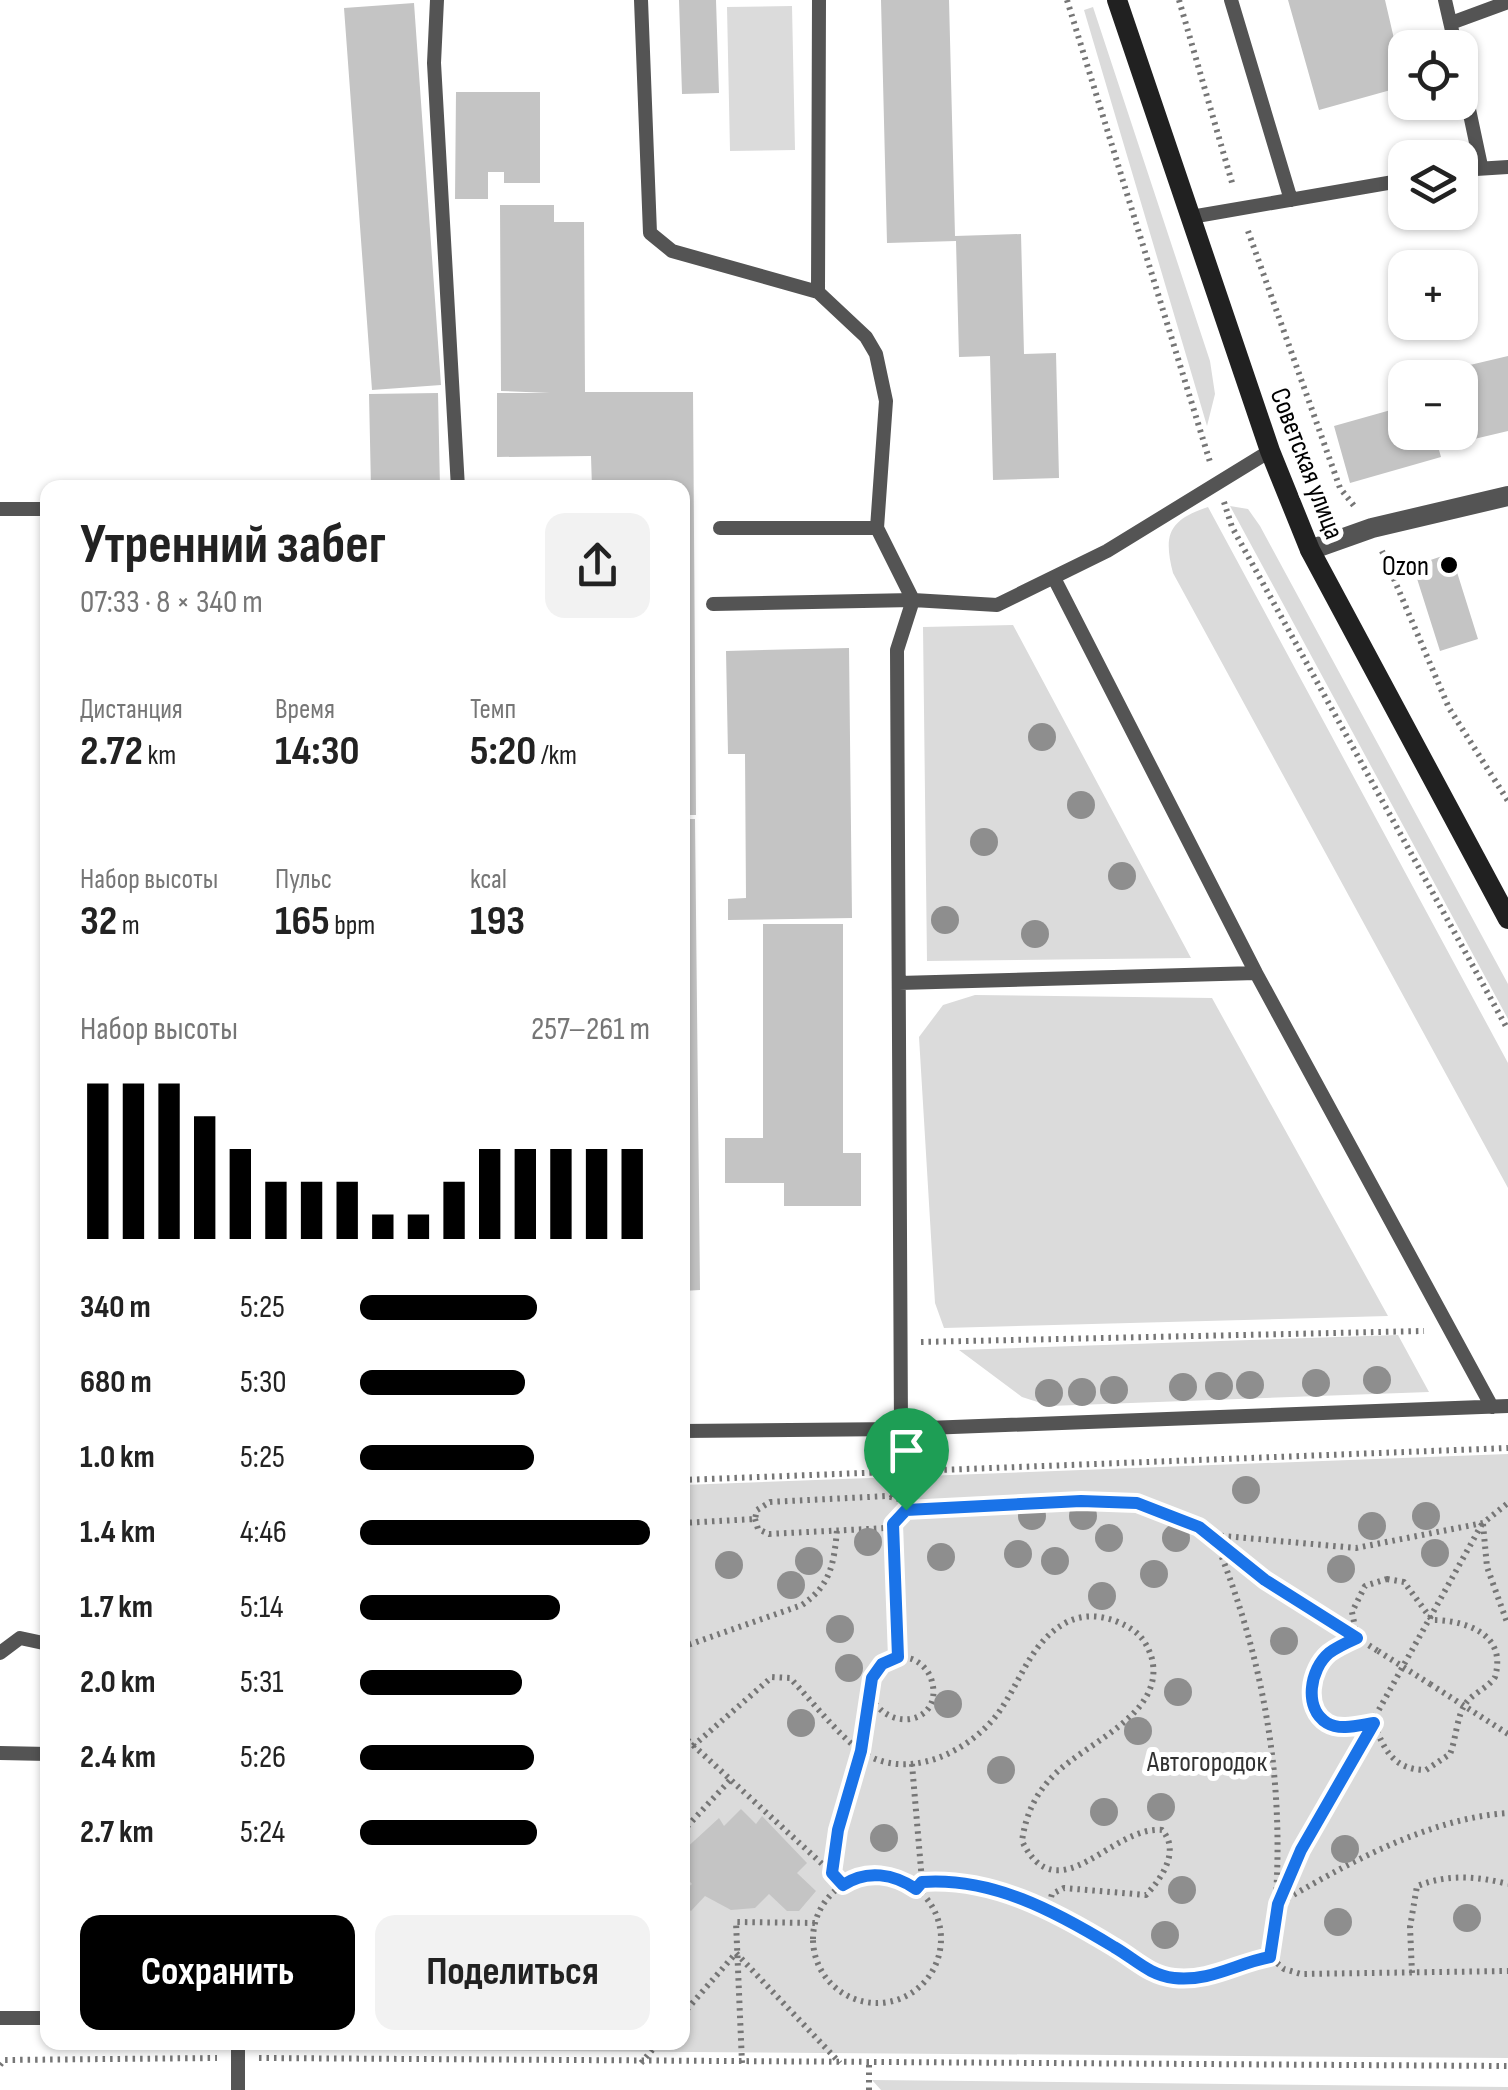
<!DOCTYPE html>
<html lang="ru">
<head>
<meta charset="utf-8">
<style>
  :root { --surface:#fff; --page:#f2f2f2; --text:#222; --muted:#767676; --accent:#000 }
  body { margin:0; font-family:"Sofia Sans Condensed",sans-serif; background:var(--page); color:var(--text); height:100vh; display:flex; flex-direction:column; font-size:38px; white-space:nowrap }
  * { box-sizing:border-box; margin:0 }
  p { font-size:32px; color:var(--muted) }
  .icon { flex:none; width:55px; height:55px; fill:none; stroke:currentColor; stroke-width:2; stroke-linecap:round; stroke-linejoin:round }
  .map { position:relative; flex:1; overflow:hidden }
  .sheet { position:absolute; left:40px; top:480px; width:650px; height:1570px; display:flex; flex-direction:column; background:var(--surface); border-radius:20px; box-shadow:0 2px 8px #0004 }
  .sheet>* { flex:none }
  .fabs { position:absolute; left:1388px; top:30px; display:grid; gap:20px }
  .fabs a { display:grid; place-items:center; width:90px; height:90px; border-radius:20px; background:var(--surface); box-shadow:0 2px 8px #0004; font-size:50px }
  .pin { position:absolute; display:grid; place-items:center; width:85px; height:85px; color:#fff; margin:-102px -42px; border-radius:50% 50% 50% 0; rotate:-45deg; box-shadow:0 0 10px #0007 }
  .pin .icon { rotate:45deg }
  .round { display:grid; place-items:center; flex:none; width:105px; height:105px; border-radius:20px; background:var(--page) }
  .head { display:flex; align-items:center; justify-content:space-between; height:170px; padding:0 40px }
  h1 { font-size:55px; font-weight:700; line-height:75px }
  .figures { display:grid; grid-template-columns:repeat(3,1fr); gap:15px; height:170px; padding:10px 40px }
  .figures div { display:grid; align-content:center }
  .figures b { font-size:42px; font-weight:700 }
  .figures small { font-size:28px; font-weight:400 }
  .figures p { font-size:28px }
  .chart { height:280px; padding:20px 40px }
  .chart p { display:flex; justify-content:space-between }
  .chart svg { width:100%; height:180px; margin-top:10px; stroke:var(--accent); stroke-width:6 }
  .action { display:flex; gap:20px; margin-top:auto; padding:20px 40px }
  .action a { flex:1; height:115px; border-radius:20px; background:var(--accent); color:#fff; font-size:40px; font-weight:700; line-height:115px; text-align:center }
  .action a+a { background:var(--page); color:var(--text) }
  ul { padding:0 40px; list-style:none; font-size:32px }
  li { display:grid; grid-template-columns:160px 120px 1fr; align-items:center; height:75px }
  li i { height:25px; border-radius:12px; background:var(--accent) }
  .map>svg:first-child { display:block }
</style>
</head>
<body>
<div class="map">
<svg width="1508" height="2090" viewBox="0 0 1508 2090">
  <rect width="100%" height="100%" fill="#fff"/>
  <path fill="#dbdbdb" d="M792,6L795,150L730,151L727,7Z
    M1093,7L1210,361L1215,394L1207,426L1084,10Z
    M1230,506L1248,509L1260,526L1508,984V1019Z
    M1208,507L1508,1063V1188L1173,573C1163,534 1169,520 1208,507Z
    M1013,625L1191,958L927,961L923,627Z
    M975,995L1212,998L1388,1316L944,1328L935,1303L919,1037L943,1005Z
    M1398,1335L1429,1392L1050,1406L1022,1397L959,1350Z
    M1508,1454V2058L287,2049V2043L682,2042L683,1485Z
    M872,2080L1508,2087V2090H881Z"/>
  <path fill="#c4c4c4" d="M679,0H716L719,93L682,94Z
    M881,0H949L955,236L1021,234L1024,354L1056,353L1059,478L993,480L990,356L959,357L956,241L887,243Z
    M1288,0H1385L1405,86L1319,110Z
    M414,3L441,385L372,390L344,8Z
    M456,92H540V183H504V172H488V199H455Z
    M500,205H554V222H584L585,392H693L696,815H682V488H592L591,456L497,457V393H550L501,391Z
    M1508,356V431L1470,440L1460,378H1455L1453,369Z
    M438,393L440,488H371L369,394Z
    M1405,406V432H1434L1441,457L1350,483L1334,426Z
    M1451,553L1478,639L1440,651L1413,566Z
    M849,648L852,918L728,920V899L746,898L745,754H728L726,651Z
    M682,819H695L700,1290L682,1291Z
    M763,924H843V1153H861V1206H784V1183H725V1138H763Z
    M741,1809L756,1824L762,1816L807,1863L797,1873L816,1891L799,1911H787L769,1894L755,1908L731,1910L705,1896L691,1911L682,1902V1892L692,1884L682,1873V1852L719,1818L724,1826Z"/>
  <g fill="none" stroke-linecap="round" stroke-linejoin="round">
    <path stroke="#767676" stroke-width="6" stroke-dasharray="2.5 5" stroke-linecap="butt" d="M1067,0L1210,462
      M1179,0L1233,186
      M1248,231L1340,488L1355,507
      M1224,502L1232,527L1508,1030
      M1382,551L1449,708L1508,801
      M921,1342L1424,1331
      M891,1473L892,1497
      M682,1480L1508,1448
      M755,1519L758,1529L769,1534L886,1528L900,1522L905,1510
      M682,1523L755,1519L757,1510L770,1502L887,1496L899,1499L905,1510L1081,1501L1137,1503L1213,1535L1356,1548L1483,1523L1508,1503
      M893,1524L898,1657
      M1482,1524L1301,1850L1278,1904C1344,1865 1429,1818 1508,1813
      M1483,1524L1487,1567L1508,1625
      M1387,1579L1404,1582L1432,1620C1462,1620 1508,1632 1495,1677C1488,1688 1473,1693 1466,1703C1457,1714 1456,1740 1450,1754L1426,1770C1394,1770 1384,1750 1374,1723C1360,1725 1340,1731 1326,1723C1302,1708 1311,1669 1329,1653C1337,1647 1348,1642 1357,1637L1352,1612L1365,1586Z
      M682,1647L802,1605C831,1585 834,1563 837,1530
      M1430,1684L1508,1734
      M682,1735L832,1873
      M693,1746L772,1677L790,1678C811,1700 830,1725 853,1745C901,1788 974,1752 1003,1706C1023,1675 1033,1640 1067,1622C1083,1614 1101,1615 1118,1622C1137,1630 1146,1639 1152,1659C1165,1714 1087,1742 1055,1774C1035,1794 1026,1814 1022,1841C1058,1915 1112,1825 1162,1830C1181,1851 1161,1879 1146,1895L1064,1888L1052,1894L1047,1911
      M912,1764L922,1881L916,1889
      M682,1832L732,1778
      M813 1939a64 64 0 1 1 128 0a64 64 0 1 1-128 0Z
      M922,1881C992,1877 1051,1911 1111,1945C1132,1958 1147,1973 1172,1977C1209,1982 1237,1964 1270,1957L1284,1969L1301,1974L1508,1971
      M843,1885L832,1873C838,1829 853,1788 862,1745C866,1724 865,1694 873,1676C880,1662 897,1654 912,1659C922,1663 930,1672 932,1682C943,1722 889,1735 870,1695
      M1270,1957C1290,1809 1270,1672 1213,1535L1265,1580L1378,1651
      M1412,1973L1410,1927L1417,1886C1448,1874 1476,1876 1508,1884
      M682,2015L736,1953L840,2063
      M259,2058L1508,2066
      M641,2063L659,2042
      M742,2063L736,1922L815,1923
      M0,2065L4,2060L217,2058
      M869,2090V2063"/>
    <path stroke="#545454" stroke-width="14" d="M437,0L434,63L458,488
      M641,0L650,233L672,251L818,292L866,337L876,354L886,401L877,528L913,600L713,604
      M1231,0L1291,200
      M1445,0L1456,48
      M1451,23L1508,2
      M1460,67L1481,166
      M1460,170L1508,167
      M1191,217L1405,180
      M818,292L819,0
      M1270,451L1107,551L997,605L913,600L897,650L901,1429L1508,1406
      M0,509H48
      M720,528H877
      M1055,580L1256,973L1492,1407
      M899,983L1256,973
      M682,1431L901,1429
      M0,1653L20,1638L48,1644
      M0,1753L48,1754
      M0,2018H48
      M238,2090V2042"/>
    <path stroke="#545454" stroke-width="20" d="M1310,550L1372,528L1508,496"/>
    <path stroke="#212121" stroke-width="20" d="M1117,0L1270,451L1310,550L1508,919"/>
    <path stroke="#767676" stroke-width="6" stroke-dasharray="2.5 5" stroke-linecap="butt" d="M1378,1651L1430,1684"/>
  </g>
  <g fill="#8e8e8e">
    <circle cx="1042" cy="737" r="14"/>
    <circle cx="1081" cy="805" r="14"/>
    <circle cx="984" cy="842" r="14"/>
    <circle cx="1122" cy="876" r="14"/>
    <circle cx="945" cy="920" r="14"/>
    <circle cx="1035" cy="934" r="14"/>
    <circle cx="1377" cy="1380" r="14"/>
    <circle cx="1316" cy="1383" r="14"/>
    <circle cx="1250" cy="1385" r="14"/>
    <circle cx="1219" cy="1386" r="14"/>
    <circle cx="1183" cy="1387" r="14"/>
    <circle cx="1114" cy="1390" r="14"/>
    <circle cx="1082" cy="1392" r="14"/>
    <circle cx="1049" cy="1393" r="14"/>
    <circle cx="1246" cy="1490" r="14"/>
    <circle cx="1032" cy="1516" r="14"/>
    <circle cx="1083" cy="1516" r="14"/>
    <circle cx="1426" cy="1516" r="14"/>
    <circle cx="1372" cy="1526" r="14"/>
    <circle cx="1109" cy="1538" r="14"/>
    <circle cx="1176" cy="1538" r="14"/>
    <circle cx="868" cy="1542" r="14"/>
    <circle cx="1435" cy="1553" r="14"/>
    <circle cx="1018" cy="1554" r="14"/>
    <circle cx="941" cy="1557" r="14"/>
    <circle cx="809" cy="1561" r="14"/>
    <circle cx="1055" cy="1561" r="14"/>
    <circle cx="729" cy="1565" r="14"/>
    <circle cx="1341" cy="1569" r="14"/>
    <circle cx="1154" cy="1574" r="14"/>
    <circle cx="791" cy="1585" r="14"/>
    <circle cx="1102" cy="1596" r="14"/>
    <circle cx="840" cy="1629" r="14"/>
    <circle cx="1284" cy="1641" r="14"/>
    <circle cx="849" cy="1668" r="14"/>
    <circle cx="1178" cy="1692" r="14"/>
    <circle cx="948" cy="1704" r="14"/>
    <circle cx="801" cy="1723" r="14"/>
    <circle cx="1138" cy="1731" r="14"/>
    <circle cx="1001" cy="1770" r="14"/>
    <circle cx="1161" cy="1807" r="14"/>
    <circle cx="1104" cy="1812" r="14"/>
    <circle cx="884" cy="1838" r="14"/>
    <circle cx="1345" cy="1849" r="14"/>
    <circle cx="1182" cy="1890" r="14"/>
    <circle cx="1467" cy="1918" r="14"/>
    <circle cx="1338" cy="1922" r="14"/>
    <circle cx="1165" cy="1935" r="14"/>
  </g>
  <g fill="none" stroke-linecap="round" stroke-linejoin="round">
    <g stroke="#fff" stroke-width="20">
      <path id="route" d="M1081,1501L1137,1503L1199,1527L1265,1580L1357,1638C1348,1642 1337,1647 1329,1653C1310,1669 1303,1708 1327,1723C1340,1731 1360,1725 1374,1723L1301,1850L1278,1904L1270,1957C1237,1963 1210,1982 1174,1978C1149,1975 1135,1959 1114,1947C1055,1911 992,1877 922,1882L916,1889C894,1874 867,1869 843,1885L832,1873L838,1830L861,1751L872,1678L882,1664L898,1657L893,1524L906,1510Z"/>
    </g>
    <use href="#route" stroke="#1a73e8" stroke-width="12"/>
  </g>
  <circle fill="#000" stroke="#fff" stroke-width="4" cx="1449" cy="565" r="10"/>
  <g text-anchor="middle" stroke-width="10" stroke-linejoin="round" paint-order="stroke">
    <g font-size="28" fill="#000" stroke="#fff">
      <text transform="translate(1308 463) rotate(69)" y="10">Советская улица</text>
    </g>
    <g font-size="28" fill="#000" stroke="#fff" text-anchor="end">
      <text x="1429" y="575">Ozon</text>
    </g>
    <g font-size="28" fill="#323232" stroke="#fff">
      <text x="1207" y="1771">Автогородок</text>
    </g>
  </g>
</svg>
<div class="fabs">
<a><svg class="icon" aria-label="locate" viewBox="0 0 24 24"><circle cx="12" cy="12" r="6"/><path d="M12 2v4M12 18v4M2 12h4M18 12h4"/></svg></a>
<a><svg class="icon" aria-label="layers" viewBox="0 0 24 24"><path d="M12 4l9 5-9 5-9-5zM3 14l9 5 9-5"/></svg></a>
<a>+</a>
<a>−</a>
</div>
<div class="pin" style="left:906px;top:1510px;background:#1e9e55"><svg class="icon" aria-label="arrive" viewBox="0 0 24 24"><path d="M6 21V4h12l-3 4 3 4H6"/></svg></div>
<section class="sheet">
<div class="head"><div><h1>Утренний забег</h1><p>07:33 · 8 × 340 m</p></div><a class="round"><svg class="icon" aria-label="share" viewBox="0 0 24 24"><path d="M12 15V3M7 8l5-5 5 5M5 13v7h14v-7"/></svg></a></div>
<div class="figures">
<div><p>Дистанция</p><b>2.72<small> km</small></b></div>
<div><p>Время</p><b>14:30</b></div>
<div><p>Темп</p><b>5:20<small> /km</small></b></div>
</div>
<div class="figures">
<div><p>Набор высоты</p><b>32<small> m</small></b></div>
<div><p>Пульс</p><b>165<small> bpm</small></b></div>
<div><p>kcal</p><b>193</b></div>
</div>
<div class="chart"><p><span>Набор высоты</span>257–261 m</p>
<svg viewBox="0 0 160 44" preserveAspectRatio="none"><path d="M5 44V6M15 44V6M25 44V6M35 44V14M45 44V22M55 44V30M65 44V30M75 44V30M85 44V38M95 44V38M105 44V30M115 44V22M125 44V22M135 44V22M145 44V22M155 44V22"/></svg>
</div>
<ul>
<li><b>340 m</b>5:25<i style="width:61%"></i></li>
<li><b>680 m</b>5:30<i style="width:57%"></i></li>
<li><b>1.0 km</b>5:25<i style="width:60%"></i></li>
<li><b>1.4 km</b>4:46<i style="width:100%"></i></li>
<li><b>1.7 km</b>5:14<i style="width:69%"></i></li>
<li><b>2.0 km</b>5:31<i style="width:56%"></i></li>
<li><b>2.4 km</b>5:26<i style="width:60%"></i></li>
<li><b>2.7 km</b>5:24<i style="width:61%"></i></li>
</ul>
<div class="action"><a>Сохранить</a><a>Поделиться</a></div>
</section>
</div>
</body>
</html>
